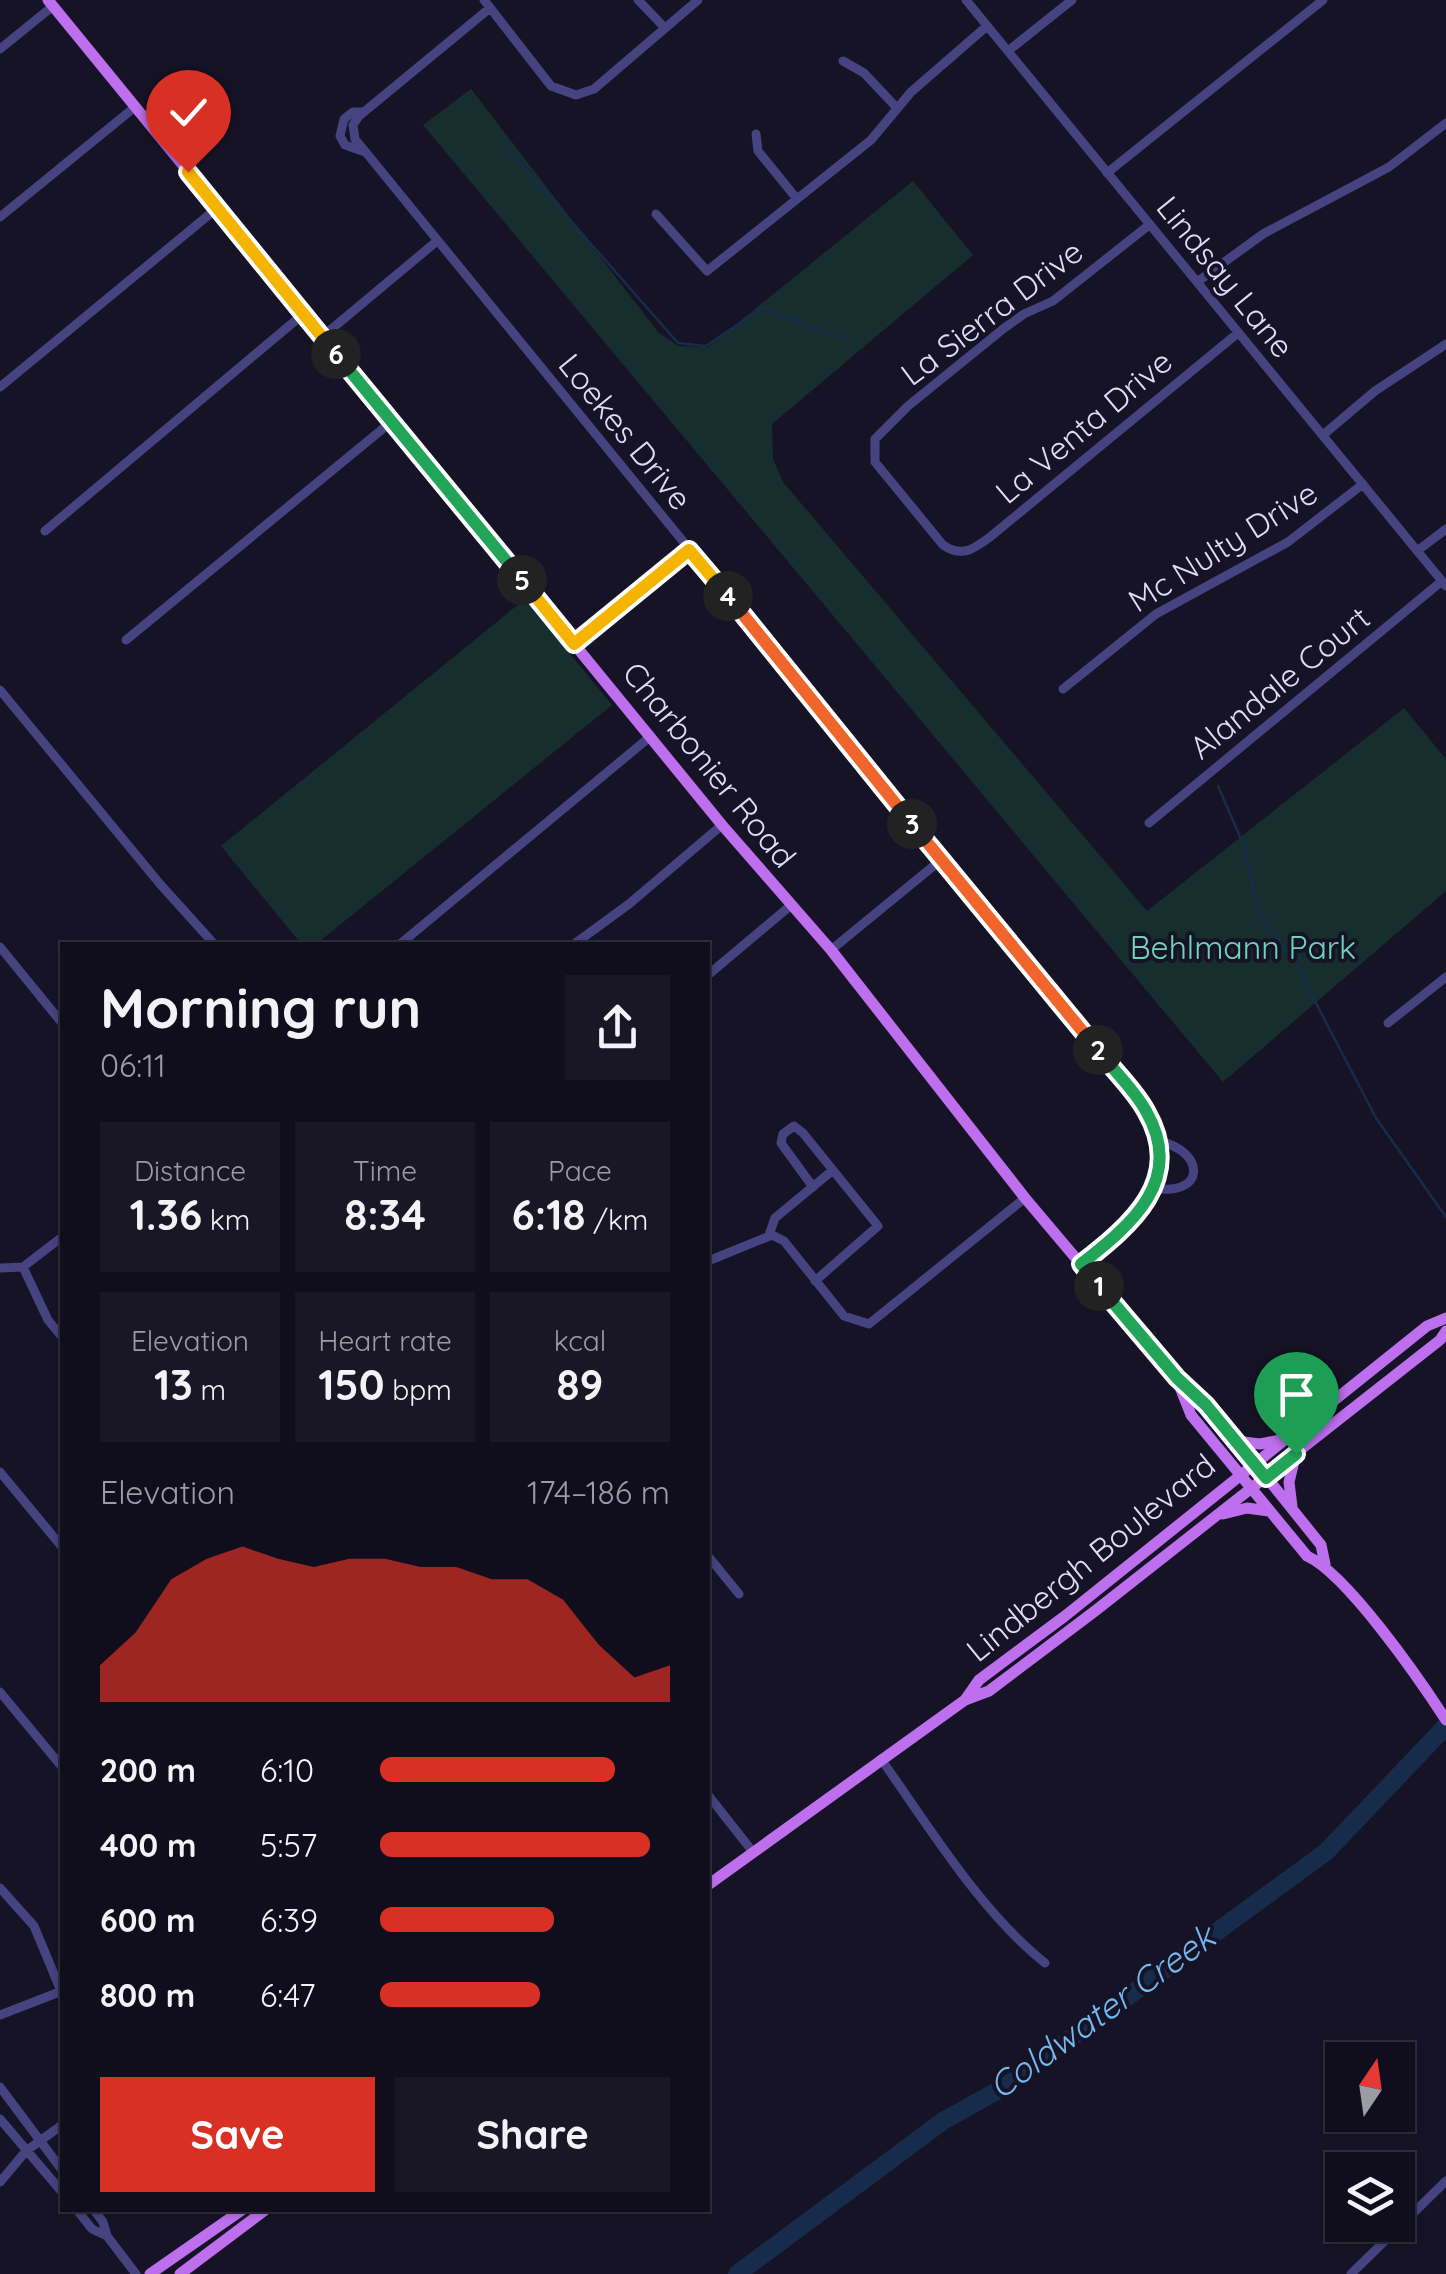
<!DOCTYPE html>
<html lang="en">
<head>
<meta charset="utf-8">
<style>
  :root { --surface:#100e1c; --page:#191725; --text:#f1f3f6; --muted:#9c9ca3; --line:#302e3b; --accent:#d93025 }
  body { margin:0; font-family:Quicksand,sans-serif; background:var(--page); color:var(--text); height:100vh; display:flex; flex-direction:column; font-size:38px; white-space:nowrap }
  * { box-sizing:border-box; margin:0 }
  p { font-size:32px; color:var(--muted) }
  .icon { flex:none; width:55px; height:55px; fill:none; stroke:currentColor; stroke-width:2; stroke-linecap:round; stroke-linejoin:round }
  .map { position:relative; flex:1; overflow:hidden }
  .panel { position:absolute; left:60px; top:942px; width:650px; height:1270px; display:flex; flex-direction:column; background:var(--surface); border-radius:0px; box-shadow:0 2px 8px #0004,0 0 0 2px var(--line) }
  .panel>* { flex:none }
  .needle { width:65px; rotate:13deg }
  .buttons { position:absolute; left:1325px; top:2042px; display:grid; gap:20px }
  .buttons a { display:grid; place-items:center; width:90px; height:90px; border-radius:0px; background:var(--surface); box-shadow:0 2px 8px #0004,0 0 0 2px var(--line); font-size:50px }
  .pin { position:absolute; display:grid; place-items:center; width:85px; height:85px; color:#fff; margin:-102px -42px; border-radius:50% 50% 50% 0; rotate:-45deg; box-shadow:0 0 10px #0007 }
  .pin .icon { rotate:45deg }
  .km { position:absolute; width:50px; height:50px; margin:-25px; border-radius:50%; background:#222; color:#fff; font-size:28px; line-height:50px; text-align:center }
  .round { display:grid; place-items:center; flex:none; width:105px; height:105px; border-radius:0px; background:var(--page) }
  .head { display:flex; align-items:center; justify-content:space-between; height:170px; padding:0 40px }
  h1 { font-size:55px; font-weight:800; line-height:75px }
  .metrics { display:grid; grid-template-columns:repeat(3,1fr); gap:15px; height:170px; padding:10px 40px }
  .metrics div { display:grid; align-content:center; border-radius:0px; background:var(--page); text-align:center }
  .metrics b { font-size:42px; font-weight:800 }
  .metrics small { font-size:28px; font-weight:400 }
  .metrics p { font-size:28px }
  .chart { height:280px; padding:20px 40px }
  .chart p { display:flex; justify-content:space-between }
  .chart svg { width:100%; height:180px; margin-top:10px; fill:var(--accent); opacity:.7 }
  .primary-button { display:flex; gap:20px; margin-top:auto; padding:20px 40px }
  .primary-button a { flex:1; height:115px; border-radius:0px; background:var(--accent); color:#fff; font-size:40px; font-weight:800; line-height:115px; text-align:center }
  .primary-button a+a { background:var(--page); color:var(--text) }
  ul { padding:0 40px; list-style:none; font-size:32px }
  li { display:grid; grid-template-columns:160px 120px 1fr; align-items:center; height:75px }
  li i { height:25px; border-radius:12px; background:var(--accent) }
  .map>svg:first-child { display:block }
</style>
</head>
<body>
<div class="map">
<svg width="1446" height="2274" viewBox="0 0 1446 2274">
  <rect width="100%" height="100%" fill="#161326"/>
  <path fill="#162f2e" d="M471,89L658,332L678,346L708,347L913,181L973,255L772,424L773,459L783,482L1147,911L1404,708L1446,759V891L1223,1082L423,125Z
    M525,599L612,705L315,945H302L221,846Z"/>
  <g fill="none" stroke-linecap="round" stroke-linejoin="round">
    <path stroke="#172c4b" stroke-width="2.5" d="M505,152L513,155L678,343L706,346L762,308L846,339
      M1218,786L1244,846L1259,913L1295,963L1376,1118L1446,1217"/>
    <path stroke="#172c4b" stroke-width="18" d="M737,2274L943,2121L1004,2087L1326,1852L1446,1726"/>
    <path stroke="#454380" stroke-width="9" d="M484,0L551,86L576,95L594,89L698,0
      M638,0L665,28
      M966,0L1446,586
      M490,8L359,116L353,125L355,139L1145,1108C1181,1184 1138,1219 1081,1264
      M0,49L53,6
      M1008,51L1072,0
      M843,61L864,73L897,108
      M362,112H353L344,119L340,136L345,145L365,152
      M756,134L758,151L797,199
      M1107,173L1323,0
      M656,214L707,271L871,140L911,92L987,26
      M0,217L135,107
      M1149,225L1053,301L1024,314L1003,329L908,406L875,439V462L943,545C962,558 974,549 990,537L1238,333
      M1197,282L1263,234L1389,167L1446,123
      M322,337L437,241
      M0,387L216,209
      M1323,435L1375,391L1446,344
      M45,531L302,315
      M1417,551L1446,529
      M126,640L391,422
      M575,645L689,549
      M1063,689L1156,614L1288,542L1363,484
      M0,690L160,884L215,945
      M1149,823L1442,581
      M399,945L651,736
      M573,945L629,904L722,825
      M0,947L62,1023
      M831,950L942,859
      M708,975L790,906
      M1388,1023L1446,977
      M813,1187L781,1143L783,1134L794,1126L803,1133L878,1226L815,1281
      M1154,1188C1205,1197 1207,1152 1159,1141
      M769,1235L775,1218L833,1170
      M708,1261L772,1235L784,1241L844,1316L869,1324L1025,1198
      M23,1267L48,1320L62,1337
      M0,1268L23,1267L62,1237
      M0,1472L62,1547
      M708,1556L739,1594
      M0,1692L62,1767
      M881,1759C930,1828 980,1911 1045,1963
      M708,1795L753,1852
      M0,1888L34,1926L61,1991
      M0,2015L62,1991
      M0,2087L62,2170
      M0,2119L62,2192
      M0,2182L26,2151L62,2125
      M77,2210L92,2229L107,2236
      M94,2210L103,2222L107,2236L136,2274
      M1351,2274L1446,2181"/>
    <path stroke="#be6fee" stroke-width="11" d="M48,0L722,825L831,950L1025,1198L1177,1378L1206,1405L1276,1489L1321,1545L1325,1564
      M1178,1382L1191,1415L1307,1556C1347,1574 1420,1680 1446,1720
      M1235,1441L1260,1444L1280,1440
      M1292,1507L1289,1482L1295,1457
      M1223,1514L1247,1508L1269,1511
      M965,1700L979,1680L1065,1616L1427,1326L1446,1318
      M708,1885L965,1700L989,1691L1095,1611L1440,1340L1446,1331
      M150,2274L242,2210
      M180,2274L265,2210"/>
  </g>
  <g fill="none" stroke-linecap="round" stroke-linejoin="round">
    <g stroke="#fff" stroke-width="20">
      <path id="split-1" d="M1099,1286L1177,1378L1206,1405L1266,1478L1296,1454"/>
    </g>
    <g stroke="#fff" stroke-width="20">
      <path id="split-2" d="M1098,1050C1113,1070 1134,1089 1146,1111C1186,1180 1131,1225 1081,1264L1099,1286"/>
    </g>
    <g stroke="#fff" stroke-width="20">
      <path id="split-3" d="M912,824L1098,1050"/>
    </g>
    <g stroke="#fff" stroke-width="20">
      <path id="split-4" d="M728,596L912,824"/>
    </g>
    <g stroke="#fff" stroke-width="20">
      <path id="split-5" d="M522,580L574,644L689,550L728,596"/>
    </g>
    <g stroke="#fff" stroke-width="20">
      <path id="split-6" d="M336,354L522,580"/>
    </g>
    <g stroke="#fff" stroke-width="20">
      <path id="split-7" d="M188,172L336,354"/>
    </g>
    <use href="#split-1" stroke="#22a559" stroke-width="12"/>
    <use href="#split-2" stroke="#22a559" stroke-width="12"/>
    <use href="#split-3" stroke="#f0652b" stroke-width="12"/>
    <use href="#split-4" stroke="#f0652b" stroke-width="12"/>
    <use href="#split-5" stroke="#f5b400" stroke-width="12"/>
    <use href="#split-6" stroke="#22a559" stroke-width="12"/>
    <use href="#split-7" stroke="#f5b400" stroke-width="12"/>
  </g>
  <g text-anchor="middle" stroke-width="8" stroke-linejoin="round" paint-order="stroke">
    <g font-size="32" fill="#dfdcfb" stroke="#161326">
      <text transform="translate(1225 277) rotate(51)" y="11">Lindsay Lane</text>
      <text transform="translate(992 313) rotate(-37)" y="11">La Sierra Drive</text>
      <text transform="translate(1084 427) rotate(-40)" y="11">La Venta Drive</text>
      <text transform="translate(625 432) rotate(51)" y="11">Loekes Drive</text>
      <text transform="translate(1223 547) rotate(-32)" y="11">Mc Nulty Drive</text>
      <text transform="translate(1280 683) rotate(-39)" y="11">Alandale Court</text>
      <text transform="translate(709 765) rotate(51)" y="11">Charbonier Road</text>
      <text transform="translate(1091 1558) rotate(-39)" y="11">Lindbergh Boulevard</text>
    </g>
    <g font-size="32" fill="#6fd3ba" stroke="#161326">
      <text x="1243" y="959">Behlmann Park</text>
    </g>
    <g font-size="35" font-style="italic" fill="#75b7ef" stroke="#161326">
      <text transform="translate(1102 2012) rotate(-36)" y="12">Coldwater Creek</text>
    </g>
  </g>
</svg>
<div class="buttons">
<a><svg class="needle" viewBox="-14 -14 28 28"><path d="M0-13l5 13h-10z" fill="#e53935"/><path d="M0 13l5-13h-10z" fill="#9c9ca3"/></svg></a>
<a><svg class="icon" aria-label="layers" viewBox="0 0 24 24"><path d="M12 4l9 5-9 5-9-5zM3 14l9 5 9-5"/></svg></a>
</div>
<div class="pin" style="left:1296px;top:1454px;background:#1e9e55"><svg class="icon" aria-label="arrive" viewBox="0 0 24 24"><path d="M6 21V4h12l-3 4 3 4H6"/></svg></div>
<div class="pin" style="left:188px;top:172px;background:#d93025"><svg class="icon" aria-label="check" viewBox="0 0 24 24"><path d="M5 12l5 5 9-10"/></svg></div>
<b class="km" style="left:1099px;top:1286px">1</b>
<b class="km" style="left:1098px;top:1050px">2</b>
<b class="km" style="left:912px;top:824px">3</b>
<b class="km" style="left:728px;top:596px">4</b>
<b class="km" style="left:522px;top:580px">5</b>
<b class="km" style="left:336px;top:354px">6</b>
<section class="panel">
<div class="head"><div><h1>Morning run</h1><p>06:11</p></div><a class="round"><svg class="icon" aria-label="share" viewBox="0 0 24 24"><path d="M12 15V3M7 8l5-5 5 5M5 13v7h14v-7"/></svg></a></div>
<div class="metrics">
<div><p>Distance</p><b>1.36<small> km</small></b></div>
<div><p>Time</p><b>8:34</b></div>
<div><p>Pace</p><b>6:18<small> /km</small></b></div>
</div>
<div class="metrics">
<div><p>Elevation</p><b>13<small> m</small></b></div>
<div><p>Heart rate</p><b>150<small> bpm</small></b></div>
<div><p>kcal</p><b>89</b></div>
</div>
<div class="chart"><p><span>Elevation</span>174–186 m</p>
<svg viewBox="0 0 160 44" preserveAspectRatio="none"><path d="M0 44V35L10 27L20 14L30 9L40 6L50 9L60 11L70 9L80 9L90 11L100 11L110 14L120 14L130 19L140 30L150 38L160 35V44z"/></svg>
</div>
<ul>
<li><b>200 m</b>6:10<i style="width:81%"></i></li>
<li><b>400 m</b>5:57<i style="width:93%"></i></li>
<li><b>600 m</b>6:39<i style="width:60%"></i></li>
<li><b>800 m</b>6:47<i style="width:55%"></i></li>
</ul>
<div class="primary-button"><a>Save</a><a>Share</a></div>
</section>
</div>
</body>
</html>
